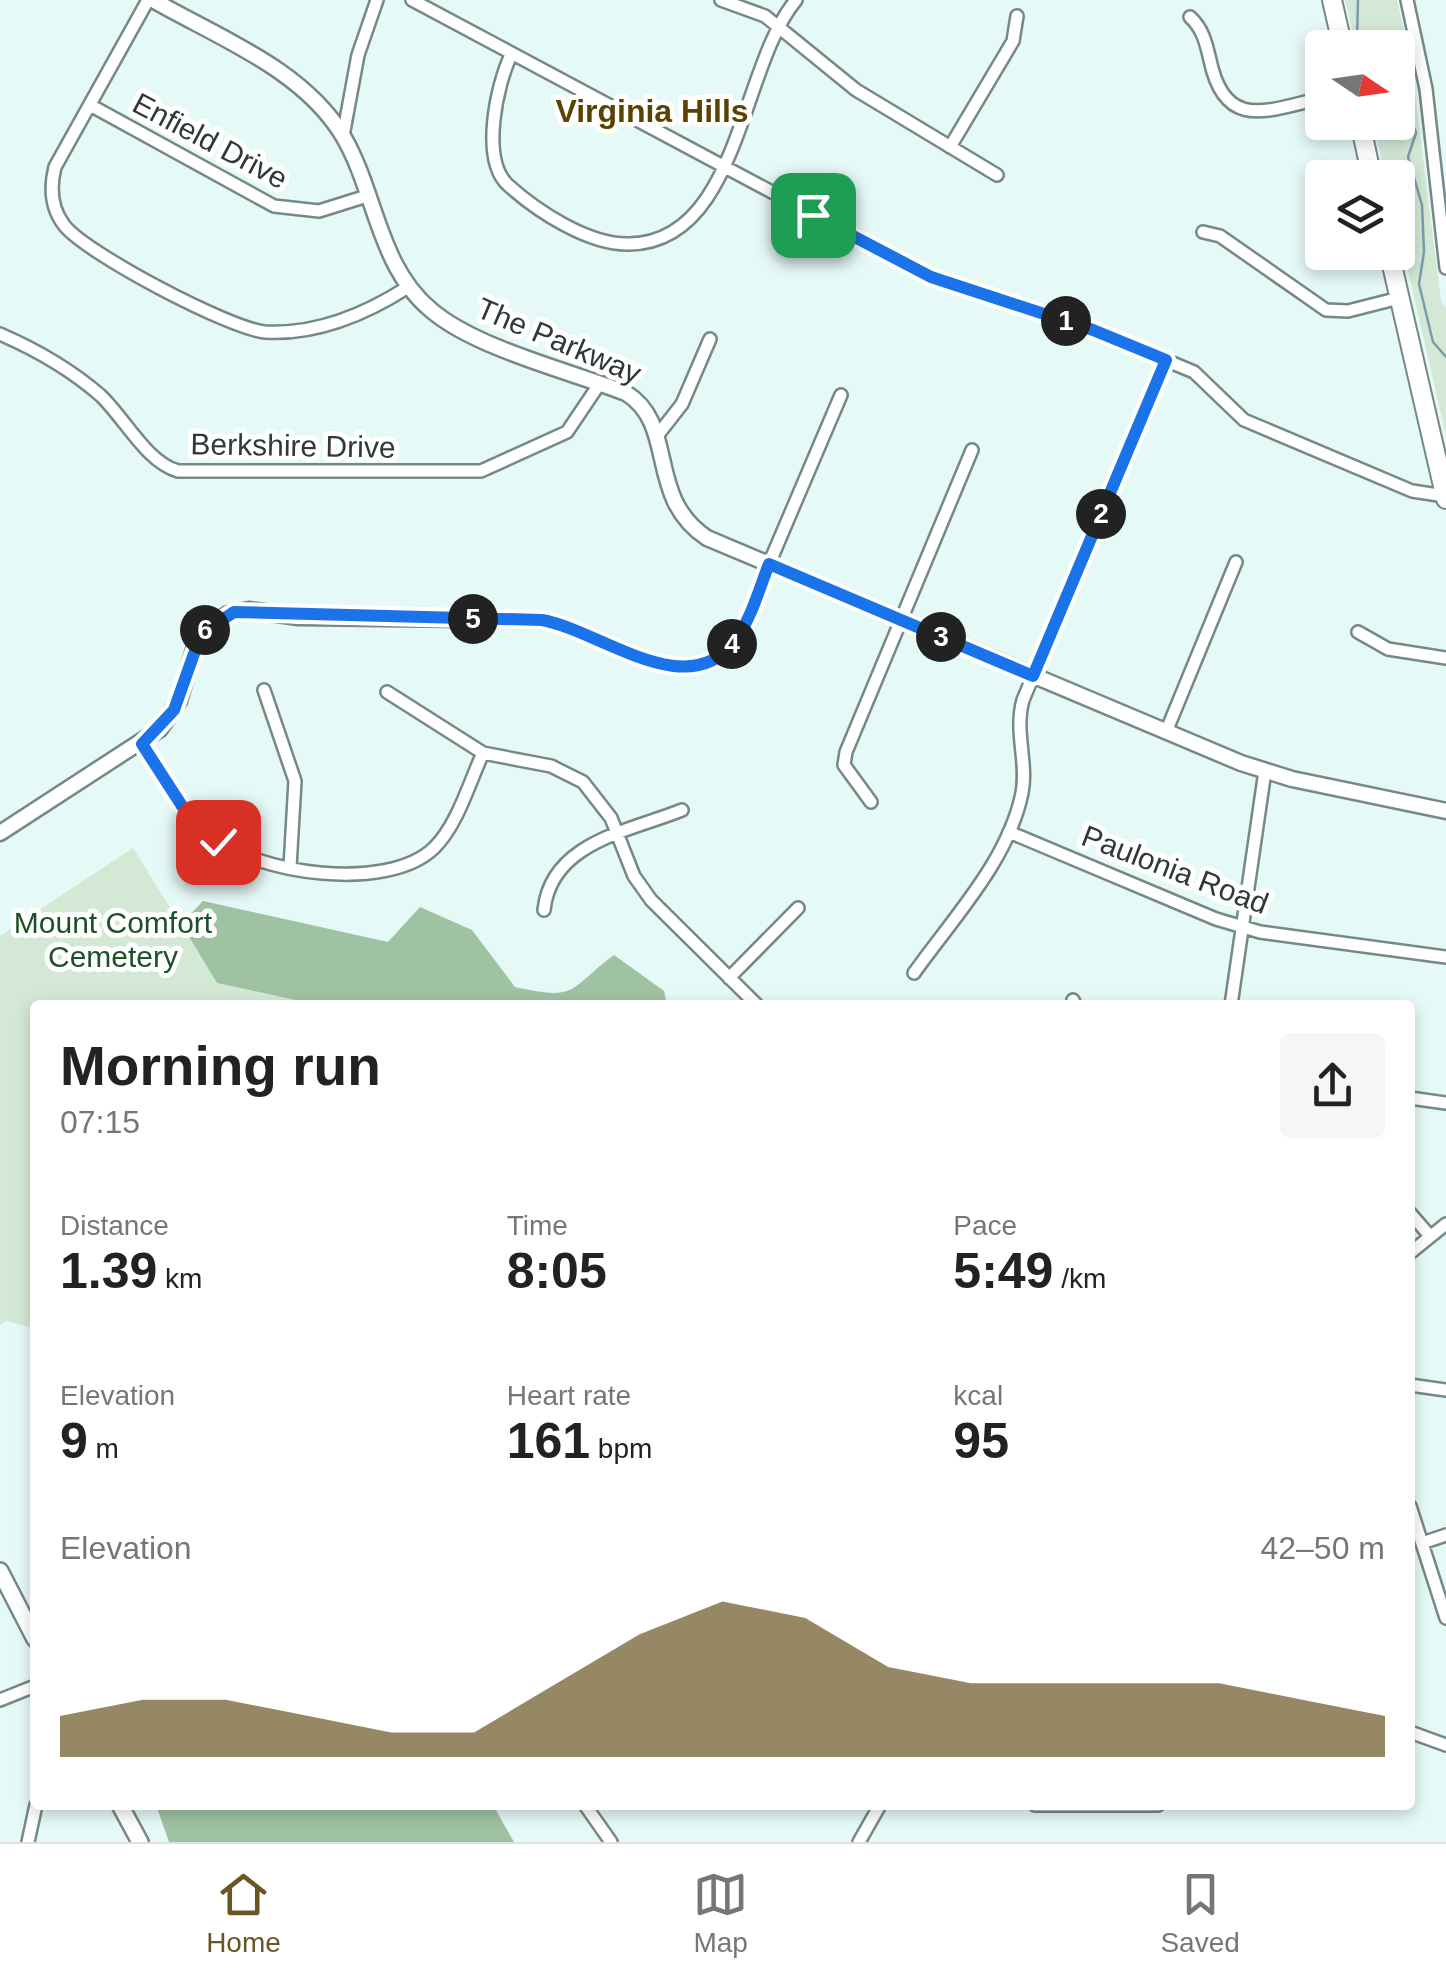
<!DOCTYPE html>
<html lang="en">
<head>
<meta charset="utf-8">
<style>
  :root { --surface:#fff; --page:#f6f6f6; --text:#222; --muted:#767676; --line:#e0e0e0; --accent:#6b5524 }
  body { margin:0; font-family:Arial,sans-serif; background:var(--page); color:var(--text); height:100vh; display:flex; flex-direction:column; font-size:38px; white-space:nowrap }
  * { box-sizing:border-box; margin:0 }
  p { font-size:32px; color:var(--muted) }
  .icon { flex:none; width:55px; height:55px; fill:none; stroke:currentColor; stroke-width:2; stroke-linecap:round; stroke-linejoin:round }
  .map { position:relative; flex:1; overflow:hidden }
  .drawer { position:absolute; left:30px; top:1000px; width:1385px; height:810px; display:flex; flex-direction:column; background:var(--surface); border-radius:10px; box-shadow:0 5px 15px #0003 }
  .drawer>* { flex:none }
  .needle { width:65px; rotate:103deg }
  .fabs { position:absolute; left:1305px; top:30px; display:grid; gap:20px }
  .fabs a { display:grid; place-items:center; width:110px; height:110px; border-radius:10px; background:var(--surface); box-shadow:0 5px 15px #0003; font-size:50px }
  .pin { position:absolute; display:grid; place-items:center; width:85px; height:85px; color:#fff; margin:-42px; border-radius:20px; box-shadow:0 5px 15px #0006 }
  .km { position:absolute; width:50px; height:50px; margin:-25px; border-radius:50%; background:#222; color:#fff; font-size:28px; line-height:50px; text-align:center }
  .round { display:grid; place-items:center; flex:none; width:105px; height:105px; border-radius:10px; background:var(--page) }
  .summary { display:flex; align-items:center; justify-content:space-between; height:170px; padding:0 30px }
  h1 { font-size:55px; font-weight:800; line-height:75px }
  .figures { display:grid; grid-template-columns:repeat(3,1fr); gap:15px; height:170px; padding:10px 30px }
  .figures div { display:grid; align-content:center }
  .figures b { font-size:50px; font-weight:800 }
  .figures small { font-size:28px; font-weight:400 }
  .figures p { font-size:28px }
  .chart { height:280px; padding:20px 30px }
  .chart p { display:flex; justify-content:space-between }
  .chart svg { width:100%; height:180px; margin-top:10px; fill:var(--accent); opacity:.7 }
  .menu { display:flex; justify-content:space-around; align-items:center; height:140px; border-top:2px solid var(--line); background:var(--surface); font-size:28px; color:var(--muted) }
  .menu a { display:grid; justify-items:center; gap:5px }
  .menu .current { color:var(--accent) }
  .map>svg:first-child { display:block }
</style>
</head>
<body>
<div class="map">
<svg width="1446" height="1842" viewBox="0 0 1446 1842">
  <rect width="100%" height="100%" fill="#e5f9f7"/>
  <path fill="#d3e9d5" d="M1345,0H1397L1411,61L1441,301L1446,308V436L1398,227V178L1386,177L1373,123L1398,122V48L1356,47Z
    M133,848L217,983L319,1005H35V1328L6,1321L0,1325V936Z"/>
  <path fill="#9fc2a3" d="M203,901L388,942L420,907L472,930L515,987C579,1001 567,990 614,955L664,991L667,1005H319L217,983L181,924Z
    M156,1805H493L514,1842H169Z"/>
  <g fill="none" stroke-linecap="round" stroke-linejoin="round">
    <path stroke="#7c9cad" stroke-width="2.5" d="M1358,0L1357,38L1369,48
      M1398,82L1416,133L1408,157L1422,205L1424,252L1419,284L1433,342L1446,357"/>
    <g stroke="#768987" stroke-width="16">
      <path id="minor" d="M148,0L55,167C50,187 51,208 64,225C85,253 230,329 265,332C317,335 366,314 408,287
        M412,0L931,277L1093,330L1194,372L1244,420L1412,491L1445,496
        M721,0L765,16L856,90L997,175
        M1407,0L1426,89L1446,268
        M1190,17C1203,29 1206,43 1210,60C1225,132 1268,110 1322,98
        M511,55C497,84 480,159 508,185C538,212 589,245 629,244C739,243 740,67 796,0
        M90,105L274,206L319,211L367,196
        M343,136L358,55L377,0
        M950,147L1013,41L1017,16
        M1203,232L1220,236L1326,310L1348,311L1399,298
        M0,334C37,350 70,369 100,395C124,417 146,462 178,471H481L567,432L600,383
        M657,436L682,404L710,339
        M769,564L841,395
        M1358,632L1388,649L1446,658
        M264,690L295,781L290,867
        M387,692L483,753L551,766L583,782L611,818L634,876L651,900L757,1005
        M1166,732L1236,562
        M142,743C162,775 180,811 210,836C257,874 387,893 434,848C458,824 469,783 483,753
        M871,802L844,765L846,752L972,450
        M1009,832L1216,919L1260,932L1446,957
        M544,910C551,842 630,831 682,810
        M914,973C953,918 1008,861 1022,793C1028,762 1014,732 1023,700L1166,360
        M729,978L798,908
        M1073,1000L1075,1005
        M1231,1005L1265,771
        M1410,1098L1446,1103
        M1410,1213L1430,1236
        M1410,1253L1446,1224
        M1410,1385L1446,1390
        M1410,1506L1446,1618
        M1422,1543L1446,1535
        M0,1700L35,1686
        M1410,1732L1446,1745
        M585,1805L611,1842
        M1035,1805H1158
        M28,1842L36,1805
        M859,1842L880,1805"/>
    </g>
    <g stroke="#768987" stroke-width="19">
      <path id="tertiary" d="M153,0C217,37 303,69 343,136C376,192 378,266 431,310C475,348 569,371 626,393C678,425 645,497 707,538L1241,763L1292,779L1446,811
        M0,833L160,729L179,701L196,643L209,626L228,614L249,610L298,617L542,620C599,630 687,704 734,642C751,620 759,589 769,564"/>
    </g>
    <g stroke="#768987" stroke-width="20">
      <path id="secondary" d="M0,1571L35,1639
        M120,1805L140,1842"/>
    </g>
    <g stroke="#768987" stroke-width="22">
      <path id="primary" d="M1332,0L1343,48
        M1360,122L1372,178
        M1389,252L1446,499"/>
    </g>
    <use href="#minor" stroke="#fff" stroke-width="11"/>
    <use href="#tertiary" stroke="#fff" stroke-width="14"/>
    <use href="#secondary" stroke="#fff" stroke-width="15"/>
    <use href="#primary" stroke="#fff" stroke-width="18"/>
  </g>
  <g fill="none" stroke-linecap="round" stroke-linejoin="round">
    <g stroke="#fff" stroke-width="20">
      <path id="route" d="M218,842L182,806L142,744L174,710L201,634L234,612L542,620C599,630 686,704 734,642C751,620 759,589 769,564L1033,676L1166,360L1093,330L931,277L813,215"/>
    </g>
    <use href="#route" stroke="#1a73e8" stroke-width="12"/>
  </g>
  <g text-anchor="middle" stroke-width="10" stroke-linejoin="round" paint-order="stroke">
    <g font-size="30" fill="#313938" stroke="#fff">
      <text transform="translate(210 141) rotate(28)" y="10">Enfield Drive</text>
      <text transform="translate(559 341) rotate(23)" y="10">The Parkway</text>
      <text transform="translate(293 446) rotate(1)" y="10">Berkshire Drive</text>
      <text transform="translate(1175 870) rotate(21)" y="10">Paulonia Road</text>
    </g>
    <g font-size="30" fill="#1d5027" stroke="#fff">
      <text x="113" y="933">Mount Comfort<tspan x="113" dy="34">Cemetery</tspan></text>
    </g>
    <g font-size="32" font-weight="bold" fill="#5a4202" stroke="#fff">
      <text x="652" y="122">Virginia Hills</text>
    </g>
  </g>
</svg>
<div class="fabs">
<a><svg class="needle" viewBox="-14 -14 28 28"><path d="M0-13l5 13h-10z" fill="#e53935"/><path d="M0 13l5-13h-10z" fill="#767676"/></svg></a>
<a><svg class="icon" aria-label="layers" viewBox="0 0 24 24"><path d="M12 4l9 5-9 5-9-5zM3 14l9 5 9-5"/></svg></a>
</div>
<div class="pin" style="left:813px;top:215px;background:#1e9e55"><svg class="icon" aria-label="arrive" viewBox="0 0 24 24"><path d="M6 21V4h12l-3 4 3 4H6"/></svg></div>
<div class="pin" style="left:218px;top:842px;background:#d93025"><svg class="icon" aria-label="check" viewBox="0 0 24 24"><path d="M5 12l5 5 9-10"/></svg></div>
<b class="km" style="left:1066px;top:321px">1</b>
<b class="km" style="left:1101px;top:514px">2</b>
<b class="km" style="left:941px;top:637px">3</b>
<b class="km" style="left:732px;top:644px">4</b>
<b class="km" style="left:473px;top:619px">5</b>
<b class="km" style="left:205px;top:630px">6</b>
<section class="drawer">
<div class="summary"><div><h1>Morning run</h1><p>07:15</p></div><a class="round"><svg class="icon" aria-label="share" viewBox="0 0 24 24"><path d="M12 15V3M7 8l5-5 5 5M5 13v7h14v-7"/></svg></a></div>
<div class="figures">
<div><p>Distance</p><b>1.39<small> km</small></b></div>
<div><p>Time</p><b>8:05</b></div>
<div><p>Pace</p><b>5:49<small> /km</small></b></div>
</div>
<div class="figures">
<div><p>Elevation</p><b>9<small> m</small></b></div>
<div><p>Heart rate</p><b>161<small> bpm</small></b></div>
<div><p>kcal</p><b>95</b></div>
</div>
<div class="chart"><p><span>Elevation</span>42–50 m</p>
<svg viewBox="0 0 160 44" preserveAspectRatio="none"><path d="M0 44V34L10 30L20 30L30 34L40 38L50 38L60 26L70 14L80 6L90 10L100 22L110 26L120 26L130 26L140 26L150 30L160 34V44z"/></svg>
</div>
</section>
</div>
<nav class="menu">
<a class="current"><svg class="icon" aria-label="home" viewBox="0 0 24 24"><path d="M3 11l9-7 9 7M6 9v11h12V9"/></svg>Home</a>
<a><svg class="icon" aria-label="map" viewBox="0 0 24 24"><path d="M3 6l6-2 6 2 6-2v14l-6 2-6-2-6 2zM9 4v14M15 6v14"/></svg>Map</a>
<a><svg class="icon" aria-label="saved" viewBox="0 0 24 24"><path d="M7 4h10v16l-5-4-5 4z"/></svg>Saved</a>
</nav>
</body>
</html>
